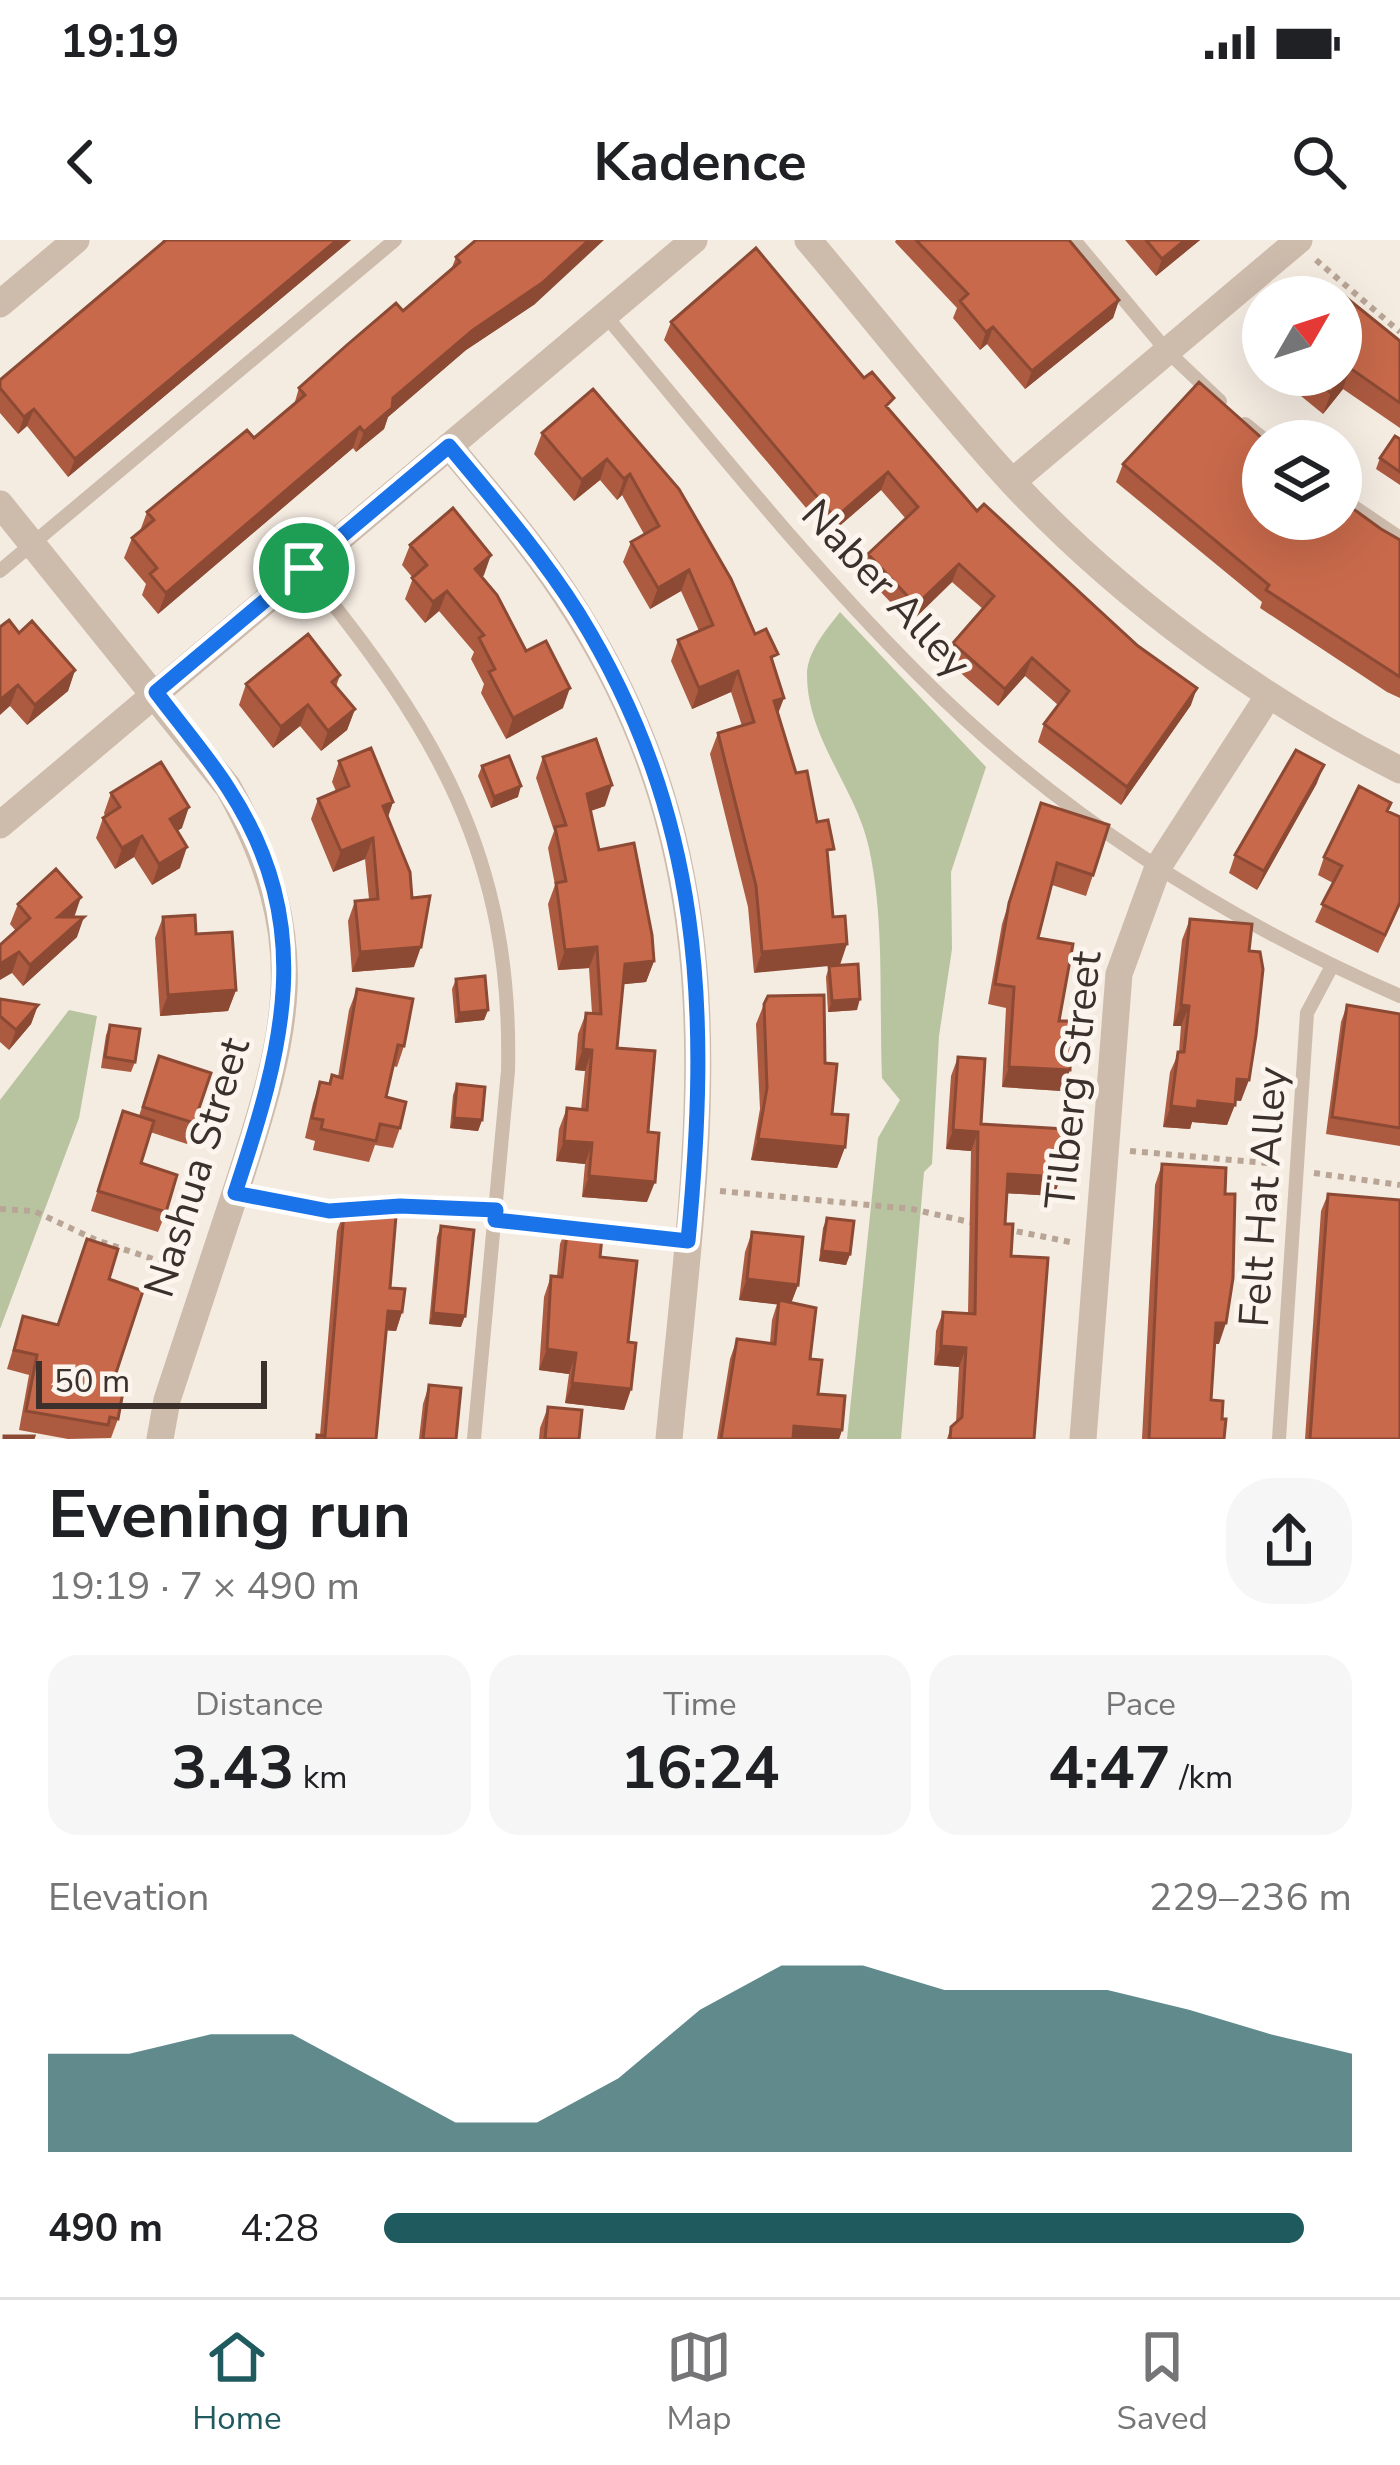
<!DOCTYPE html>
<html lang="en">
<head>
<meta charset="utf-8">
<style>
  :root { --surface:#fff; --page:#f6f6f6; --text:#202124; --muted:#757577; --line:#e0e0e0; --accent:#1f5a5e }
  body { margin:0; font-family:"Nunito Sans",sans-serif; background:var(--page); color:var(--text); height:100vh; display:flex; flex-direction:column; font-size:45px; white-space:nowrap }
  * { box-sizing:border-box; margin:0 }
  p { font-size:39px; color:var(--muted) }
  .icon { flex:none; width:66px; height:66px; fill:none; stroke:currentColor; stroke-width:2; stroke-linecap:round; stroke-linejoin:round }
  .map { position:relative; height:1199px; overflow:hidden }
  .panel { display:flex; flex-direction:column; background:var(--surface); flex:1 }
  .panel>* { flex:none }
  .needle { width:78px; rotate:51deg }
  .controls { position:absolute; left:1242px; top:36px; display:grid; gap:24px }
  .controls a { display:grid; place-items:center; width:120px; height:120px; border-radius:50%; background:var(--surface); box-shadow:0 12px 48px #0002; font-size:60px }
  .scale { position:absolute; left:36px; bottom:30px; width:231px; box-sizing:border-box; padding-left:12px; border:6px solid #3b302b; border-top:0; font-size:33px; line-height:42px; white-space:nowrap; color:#3b302b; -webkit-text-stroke:9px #fbf5ee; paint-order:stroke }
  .pin { position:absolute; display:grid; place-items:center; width:102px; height:102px; color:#fff; margin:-51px; border:6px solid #fff; border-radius:50%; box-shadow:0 3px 12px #0007 }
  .round { display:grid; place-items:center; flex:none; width:126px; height:126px; border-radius:48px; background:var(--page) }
  .headline { display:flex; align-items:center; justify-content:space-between; height:204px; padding:0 48px }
  h1 { font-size:66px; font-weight:700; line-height:90px }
  .stats { display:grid; grid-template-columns:repeat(3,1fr); gap:18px; height:204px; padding:12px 48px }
  .stats div { display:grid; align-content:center; border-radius:30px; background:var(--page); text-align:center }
  .stats b { font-size:60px; font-weight:700 }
  .stats small { font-size:33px; font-weight:400 }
  .stats p { font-size:33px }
  .chart { height:336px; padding:24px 48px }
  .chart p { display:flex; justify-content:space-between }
  .chart svg { width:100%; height:216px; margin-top:12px; fill:var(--accent); opacity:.7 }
  ul { padding:0 48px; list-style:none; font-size:39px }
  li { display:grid; grid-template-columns:192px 144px 1fr; align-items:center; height:90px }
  li i { height:30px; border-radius:15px; background:var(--accent) }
  .status { display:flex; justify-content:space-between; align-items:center; height:84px; padding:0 60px; background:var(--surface); direction:ltr }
  .status svg { height:33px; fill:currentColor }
  header { display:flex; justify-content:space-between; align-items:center; height:156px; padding:0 48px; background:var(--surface); font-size:54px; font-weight:700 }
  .tab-bar { display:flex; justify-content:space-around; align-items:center; height:168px; border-top:3px solid var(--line); background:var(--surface); font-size:33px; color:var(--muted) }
  .tab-bar a { display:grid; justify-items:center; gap:6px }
  .tab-bar .selected { color:var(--accent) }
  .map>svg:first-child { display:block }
</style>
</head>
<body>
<div class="status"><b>19:19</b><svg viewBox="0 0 49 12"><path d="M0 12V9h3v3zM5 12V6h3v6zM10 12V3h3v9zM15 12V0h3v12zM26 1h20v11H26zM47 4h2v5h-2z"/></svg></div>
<header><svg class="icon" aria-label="back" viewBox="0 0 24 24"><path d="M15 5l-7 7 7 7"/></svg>Kadence<svg class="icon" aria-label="search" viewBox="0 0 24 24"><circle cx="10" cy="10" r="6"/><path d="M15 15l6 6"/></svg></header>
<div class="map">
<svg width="1400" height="1199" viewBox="0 0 1400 1199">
  <rect width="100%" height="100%" fill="#f4ebe1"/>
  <path fill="#b8c4a0" d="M840,372L986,527L951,632L952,709L939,796L932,924L924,932L901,1199H847L878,898L900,860L882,838C879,764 885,681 869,608C856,548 808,500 807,436C806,413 827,389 840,372Z
    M69,770L97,776L79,878L0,1089V860Z"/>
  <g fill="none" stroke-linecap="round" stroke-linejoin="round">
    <path stroke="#b9a596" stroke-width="6" stroke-dasharray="6 6" stroke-linecap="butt" d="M1316,20L1400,92
      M1130,911L1278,924
      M1314,933L1400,945
      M720,951L912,969L974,983
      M262,958L329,971L475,968
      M0,969L34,971L96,1000L183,1029
      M517,983L569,989
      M1005,989L1075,1003
      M600,992L664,999"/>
    <path stroke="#cdbbac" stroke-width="14" d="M1074,0L1167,111L1220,161
      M605,75C707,196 805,321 917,433C1054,571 1222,679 1400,756
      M1245,184L1266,201
      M1341,258L1400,298
      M304,328C435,488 513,616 508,831L474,1199
      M0,331L395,0
      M1279,1199L1307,773L1332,726"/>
    <path stroke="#cdbbac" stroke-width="27" d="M808,0C877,81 942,166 1014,244C1123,360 1258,458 1400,530
      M0,64L76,0
      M449,206C494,260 540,313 577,373C746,641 697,903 669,1199
      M1012,242L1299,0
      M0,264L228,547C315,702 288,792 236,951C213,1021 190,1090 167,1160L160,1199
      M0,585L694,0
      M1083,1199L1119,734L1158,627L1269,455"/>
  </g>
  <path fill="#ac5a40" d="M163,0H351L68,237L27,186L18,194L0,173V140L161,4Z
    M896,0H1069L1119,60L1113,78L1025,149L987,104L980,110L953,78L957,68L895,2Z
    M1125,0H1200L1156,36Z
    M456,17L535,64L466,110L388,177L384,189L356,212L353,208L158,374L142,355L146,344L124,318L132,298L140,291L147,272L254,198L294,165L299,148L403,71L451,30Z
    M671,82L890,170L977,271L1191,465L1121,565L1038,502L1044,484L1058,465L1025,436L998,466L946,420L953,403L983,369L952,342L910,383L862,332L868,314L906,279L881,250L829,295L664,100Z
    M1400,101V188L1343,149L1323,174L1301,156L1305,144L1295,135H1341Z
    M593,149L773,425L778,474L796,533L817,582L754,733L748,667L710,514L718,493L742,486L731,452L692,469L671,421L678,400L699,391L681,351L650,369L623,322L631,302L644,294L622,255L617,260L600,240L574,261L534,214L542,193Z
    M1400,199V245L1376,229L1380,218Z
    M1123,224L1263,279L1381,289L1400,300V458L1387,452L1260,368L1262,362L1116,242Z
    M410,305L484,335L482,337L563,468L506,499L481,453L484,444L471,419L474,412L439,371L425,383L405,359L413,338L402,325Z
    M19,393L75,430L68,451L27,485L10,466Z
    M340,435L336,447L355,469L347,490L321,511L300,486L273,508L239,465L246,444Z
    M543,517L605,566L591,571L599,610L654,721L646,742L623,744L617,808L648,892L647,962L582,957L585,924L556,921L559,889L567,868L581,870L585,831L575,830L578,794L586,773H592L589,728L558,730L548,664L555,645L548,608L554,591L536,538Z
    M339,521L393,562L388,577L414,727L352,732L348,681L355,661L369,659L365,619L333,632L311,579L318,559L336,551L332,542Z
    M482,526L518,557L491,568L478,536Z
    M1317,543L1257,650L1229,633L1235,615Z
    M111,553L182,588L177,591L180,628L152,645L134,617L115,629L96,598L103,578L105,576L104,573Z
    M1041,563L1093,635L1086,656L1052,645L1038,698L1059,781L1062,851L1002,847L1006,768L988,764L1002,684Z
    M1391,563L1388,571L1400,577V666L1378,713L1315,682L1333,643L1318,635L1324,617Z
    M18,664L74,677L77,697L23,746L12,733L16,691L10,684Z
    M163,677L196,694L236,750L228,771L160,776L155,698Z
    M1190,679L1249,711L1241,861L1235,860L1227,885L1192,882L1190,889L1163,887L1170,832L1179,812L1181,786H1173L1182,700Z
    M829,726L857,770L828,772L826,737Z
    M456,739L488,770L484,780L455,783L452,749Z
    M357,749L404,806L397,827L393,826L386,857L400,888L393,908L375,905L369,922L313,910L315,901L305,898L313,863L320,842L328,844L332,835L338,837L349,770Z
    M0,759L38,765L31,784L9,810L0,802Z
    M764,764L825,823L832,874L845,907L837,928L751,920L760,869L756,784Z
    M1347,765L1400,774V906L1326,894L1341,782Z
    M110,785L135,822L131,832L101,828L106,795Z
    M159,816L211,833L187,904L150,892L141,923L166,972L158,992L91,971L123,871L139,876Z
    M958,817L981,884L1054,956L1007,953L1005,984L1011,1016L1034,1199H947L951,1187L956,1183L959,1127L934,1125L936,1091L943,1072L968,1074L971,911L946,909L951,836Z
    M457,844L482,880L478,891L450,888L453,855Z
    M1162,924L1219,1104H1215L1211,1160L1222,1179L1224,1199H1142L1155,945Z
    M1328,954L1400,1199H1305L1321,971Z
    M344,972L390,1048L402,1072L396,1091L386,1090L376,1199H315L317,1195H320L337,991Z
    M827,978L850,1014L846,1025L819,1021L823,988Z
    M568,984L600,1017L628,1102L631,1149L624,1170L565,1163L569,1134L539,1130L544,1057L551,1036H557L560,1004Z
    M441,986L461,1087L429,1084L437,997Z
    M752,992L798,1045L791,1063L810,1119L818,1154L842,1190L839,1199H717L730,1119L737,1099L770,1103L772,1080L777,1064L739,1060L745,1012Z
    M109,1039L118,1179L111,1198L68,1199L19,1190L29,1135L7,1129L23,1076L58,1085Z
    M429,1145L456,1199H419L423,1164Z
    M548,1167L579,1199H539L540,1188Z"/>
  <path fill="#8c4a34" d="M337,0H351L68,237L75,219Z
    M589,0H604L535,64L466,110L388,177L384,189L356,212L364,192L393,158L473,90Z
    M1185,0H1200L1156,36L1162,19Z
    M1119,60L1113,78L1025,149L1032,131Z
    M993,87L987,104L980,110L986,92Z
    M1350,128L1343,149L1323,174L1331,153Z
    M34,169L27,186L18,194L24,177Z
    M360,187L353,208L158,374L166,353Z
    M607,219L600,240L574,261L582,240Z
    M888,232L881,250L829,295L835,278Z
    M630,234L622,255L617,260L624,239Z
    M491,315L484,335L467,349L475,329Z
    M959,324L952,342L910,383L916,365Z
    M689,330L681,351L650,369L658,348Z
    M447,351L439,371L425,383L433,362Z
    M1032,418L1025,436L998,466L1005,449Z
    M75,430L68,451L27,485L35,465Z
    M738,431L731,452L692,469L699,448Z
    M18,445L10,466L0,475V460Z
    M570,448L563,468L506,499L513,478Z
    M1197,448L1191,465L1121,565L1127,547Z
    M784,458L776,479L774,461Z
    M308,465L300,486L273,508L281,487Z
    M355,469L347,490L321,511L328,491Z
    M1324,525L1317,543L1257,650L1264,631Z
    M612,545L605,566L580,574L587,554Z
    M521,546L518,557L491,568L494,557Z
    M393,562L386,582L383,566Z
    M189,567L182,588L163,600L170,579Z
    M142,596L134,617L115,629L122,608Z
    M373,598L365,619L333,632L341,611Z
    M187,607L180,628L152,645L159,624Z
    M81,657L74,678L58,677Z
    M84,677L77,697L23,746L30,725Z
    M847,704L840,725L754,733L762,712Z
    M421,707L414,727L352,732L360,712Z
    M597,707L589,728L558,730L565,710Z
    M19,712L12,733L0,740V724Z
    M654,721L646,742L617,745L625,724Z
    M236,750L228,771L160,776L168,755Z
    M860,759L857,770L828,772L832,761Z
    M38,765L31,784L9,810L16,790Z
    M1181,765L1189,766L1181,786H1173Z
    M488,770L484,780L455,783L459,773Z
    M583,809L592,810L585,831L575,830Z
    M1009,827L1070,830L1062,851L1002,847Z
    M1237,839L1249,840L1241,861L1229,860Z
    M1198,861L1235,865L1227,885L1192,882L1190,889L1163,887L1171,866Z
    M454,878L482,880L478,891L450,888Z
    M953,890L978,892L971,911L946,909Z
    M758,899L845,907L837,928L751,920Z
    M564,901L592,903L585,924L556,921Z
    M1008,934L1061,937L1054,956L1002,953Z
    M589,936L655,942L647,962L582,957Z
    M822,1011L850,1014L846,1025L819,1021Z
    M747,1039L798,1045L790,1066L739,1060Z
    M388,1071L402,1072L396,1091L381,1090Z
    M433,1073L465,1076L461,1087L429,1084Z
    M1216,1083H1226L1219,1104L1208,1103Z
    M941,1106L966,1108L959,1127L934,1125Z
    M547,1109L576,1113L569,1134L539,1130Z
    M572,1143L631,1149L624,1170L565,1163Z
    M794,1186L842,1190L839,1199H790Z"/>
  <path fill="#c8694b" stroke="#8c4a34" stroke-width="3" d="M166,0H337L75,219L34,169L24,177L0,148V140Z
    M476,0H589L542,43L473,90L393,158L392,168L364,192L360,187L166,353L150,334L157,328L132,298L154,280L147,272L247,190L254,198L305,155L299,148L347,105L396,63L403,71L460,22L456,17Z
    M916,0H1069L1119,60L1032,131L993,87L986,92L960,61L968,54Z
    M1146,0H1185L1162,19Z
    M756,8L864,138L872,132L894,158L886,166L977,271L984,264L1138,406L1197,448L1127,547L1044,484L1069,451L1032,418L1005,449L953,403L994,356L959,324L916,365L868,314L918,267L888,232L835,278L671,82Z
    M1343,55L1400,101V163L1350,128L1331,153L1309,135H1341V57Z
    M1199,142L1265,201H1263V279H1341V260L1381,289L1400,300V437L1266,350L1269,345L1123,224Z
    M593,149L679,249L731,339L755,394L766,389L778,414L771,417L784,458L774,461L796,533L807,531L817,582L828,580L834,609L827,610L833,677L845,676L847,704L762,712L756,646L718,493L754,482L738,431L699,448L678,400L713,385L689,330L658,348L631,302L659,286L630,234L624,239L607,219L582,240L542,193Z
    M1395,196L1400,199V232L1380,218Z
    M453,268L491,315L475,329L497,355L526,411L546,401L570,448L513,478L489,432L495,429L479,398L484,395L447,351L433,362L412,338L427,325L410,305Z
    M9,380L19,393L32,381L75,430L35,465L18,445L0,460V387Z
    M308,394L340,435L332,442L355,469L328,491L308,465L281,487L246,444Z
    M596,499L612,545L587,554L599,610L634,603L652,695L654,721L625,724L617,808L655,811L648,892L659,893L655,942L589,936L592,903L564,901L567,868L587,870L592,810L583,809L586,773L601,774L597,707L565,710L556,643L566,641L555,587L566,585L543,517Z
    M371,508L393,562L383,566L410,632L412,658L430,656L421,707L360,712L355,661L378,659L373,598L341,611L318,559L349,546L339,521Z
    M1296,510L1324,525L1264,631L1235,615Z
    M509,516L521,546L494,557L482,526Z
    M161,522L189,567L170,579L187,607L159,624L142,596L122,608L103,578L120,567L111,553Z
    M1359,546L1391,563L1387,571L1400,577V662L1385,695L1322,664L1342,626L1324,617Z
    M1041,563L1109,585L1093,635L1057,623L1038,698L1073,704L1059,781H1072L1070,830L1009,827L1014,747L995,744L1009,663Z
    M56,629L81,657L58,677H84L30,725L19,712L0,724V705L30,678L18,664Z
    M195,675L196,694L232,692L236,750L168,755L163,677Z
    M1190,679L1252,684L1249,711L1260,712L1263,729L1256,795L1249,840L1237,839L1235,865L1198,861L1197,869L1171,866L1178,812H1184L1189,766L1181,765Z
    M858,724L860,759L832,761L829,726Z
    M485,736L488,770L459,773L456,739Z
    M357,749L413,759L404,806L398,805L386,857L406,862L400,888L380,884L376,901L321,889L323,880L312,878L320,842L330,844L332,835L342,838Z
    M824,755L825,823L837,824L832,874L848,875L845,907L758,899L767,848L764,764L768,756Z
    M0,759L38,765L16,790L0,776Z
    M1347,765L1400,774V888L1332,877Z
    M110,785L140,789L135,822L105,817Z
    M159,816L211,833L194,883L143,867Z
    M958,817L985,819L981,884L1064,889L1061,937L1008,934L1005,984H1013L1011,1016L1048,1018L1034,1199H950L951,1187L962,1177L966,1108L941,1106L943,1072L975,1074L978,892L953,890Z
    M457,844L485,847L482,880L454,878Z
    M123,871L154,881L141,923L177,935L166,972L98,951Z
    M1162,924L1226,928L1225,954H1235L1233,1038L1226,1083H1216L1211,1160L1223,1161L1222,1179H1226L1224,1199H1149Z
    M1328,954L1400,960V1199H1310Z
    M344,972L396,976L390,1048L405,1049L402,1072L388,1071L376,1199H317V1195L325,1196Z
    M827,978L854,981L850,1014L822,1011Z
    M568,984L603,987L600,1017L637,1021L628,1102L636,1103L631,1149L572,1143L576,1113L547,1109L551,1036L562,1037Z
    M441,986L474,990L465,1076L433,1073Z
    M752,992L803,997L798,1045L747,1039Z
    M87,999L118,1009L109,1039L143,1051L114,1139L125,1141L118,1179L110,1177L108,1185L26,1171L37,1115L14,1110L23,1076L58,1085Z
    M779,1060L816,1068L810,1119L822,1120L818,1154L845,1156L842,1190L794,1186L793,1199H721L737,1099L775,1104Z
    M429,1145L461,1148L456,1199H423Z
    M548,1167L582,1170L579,1199H545Z
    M4,1196H34L33,1199H4Z"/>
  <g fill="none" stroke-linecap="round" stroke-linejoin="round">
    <g stroke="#fff" stroke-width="24">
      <path id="route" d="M449,206C494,260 540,313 578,373C704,577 710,771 688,1001L495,980L496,970L400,966L329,971L235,953C283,808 318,686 228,548C207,515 180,484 156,452Z"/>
    </g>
    <use href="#route" stroke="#1a73e8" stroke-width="15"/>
  </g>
  <g text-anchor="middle" stroke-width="10" stroke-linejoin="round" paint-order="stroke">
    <g font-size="42" fill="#3b302b" stroke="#fbf5ee">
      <text transform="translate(887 348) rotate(47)" y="15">Naber Alley</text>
      <text transform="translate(1072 840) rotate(-84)" y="15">Tilberg Street</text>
      <text transform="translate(196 927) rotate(-73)" y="15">Nashua Street</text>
      <text transform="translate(1262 957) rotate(-86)" y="15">Felt Hat Alley</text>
    </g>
  </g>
</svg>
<div class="controls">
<a><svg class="needle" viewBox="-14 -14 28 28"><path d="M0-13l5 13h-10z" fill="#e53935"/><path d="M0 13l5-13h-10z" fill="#757577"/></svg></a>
<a><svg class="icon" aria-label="layers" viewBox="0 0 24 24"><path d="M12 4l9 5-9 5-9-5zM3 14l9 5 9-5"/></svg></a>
</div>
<div class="scale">50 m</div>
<div class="pin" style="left:304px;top:328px;background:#1e9e55"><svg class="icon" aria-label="arrive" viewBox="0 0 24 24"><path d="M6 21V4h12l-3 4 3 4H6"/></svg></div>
</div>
<section class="panel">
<div class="headline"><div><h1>Evening run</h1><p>19:19 · 7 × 490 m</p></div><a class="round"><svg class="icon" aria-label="share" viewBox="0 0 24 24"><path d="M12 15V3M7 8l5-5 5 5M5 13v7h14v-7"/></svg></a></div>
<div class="stats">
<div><p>Distance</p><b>3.43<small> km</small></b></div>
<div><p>Time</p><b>16:24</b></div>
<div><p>Pace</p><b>4:47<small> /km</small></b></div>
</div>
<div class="chart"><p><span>Elevation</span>229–236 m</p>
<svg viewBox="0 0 160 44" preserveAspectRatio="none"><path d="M0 44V24L10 24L20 20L30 20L40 29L50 38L60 38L70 29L80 15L90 6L100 6L110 11L120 11L130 11L140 15L150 20L160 24V44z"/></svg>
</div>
<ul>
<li><b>490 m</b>4:28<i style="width:95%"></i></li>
</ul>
</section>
<nav class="tab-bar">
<a class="selected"><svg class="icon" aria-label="home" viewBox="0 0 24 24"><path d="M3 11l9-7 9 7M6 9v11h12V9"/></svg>Home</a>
<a><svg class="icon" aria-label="map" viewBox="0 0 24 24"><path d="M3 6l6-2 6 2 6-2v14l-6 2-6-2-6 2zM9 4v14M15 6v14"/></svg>Map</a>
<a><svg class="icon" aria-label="saved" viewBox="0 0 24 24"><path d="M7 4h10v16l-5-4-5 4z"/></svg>Saved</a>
</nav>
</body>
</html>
